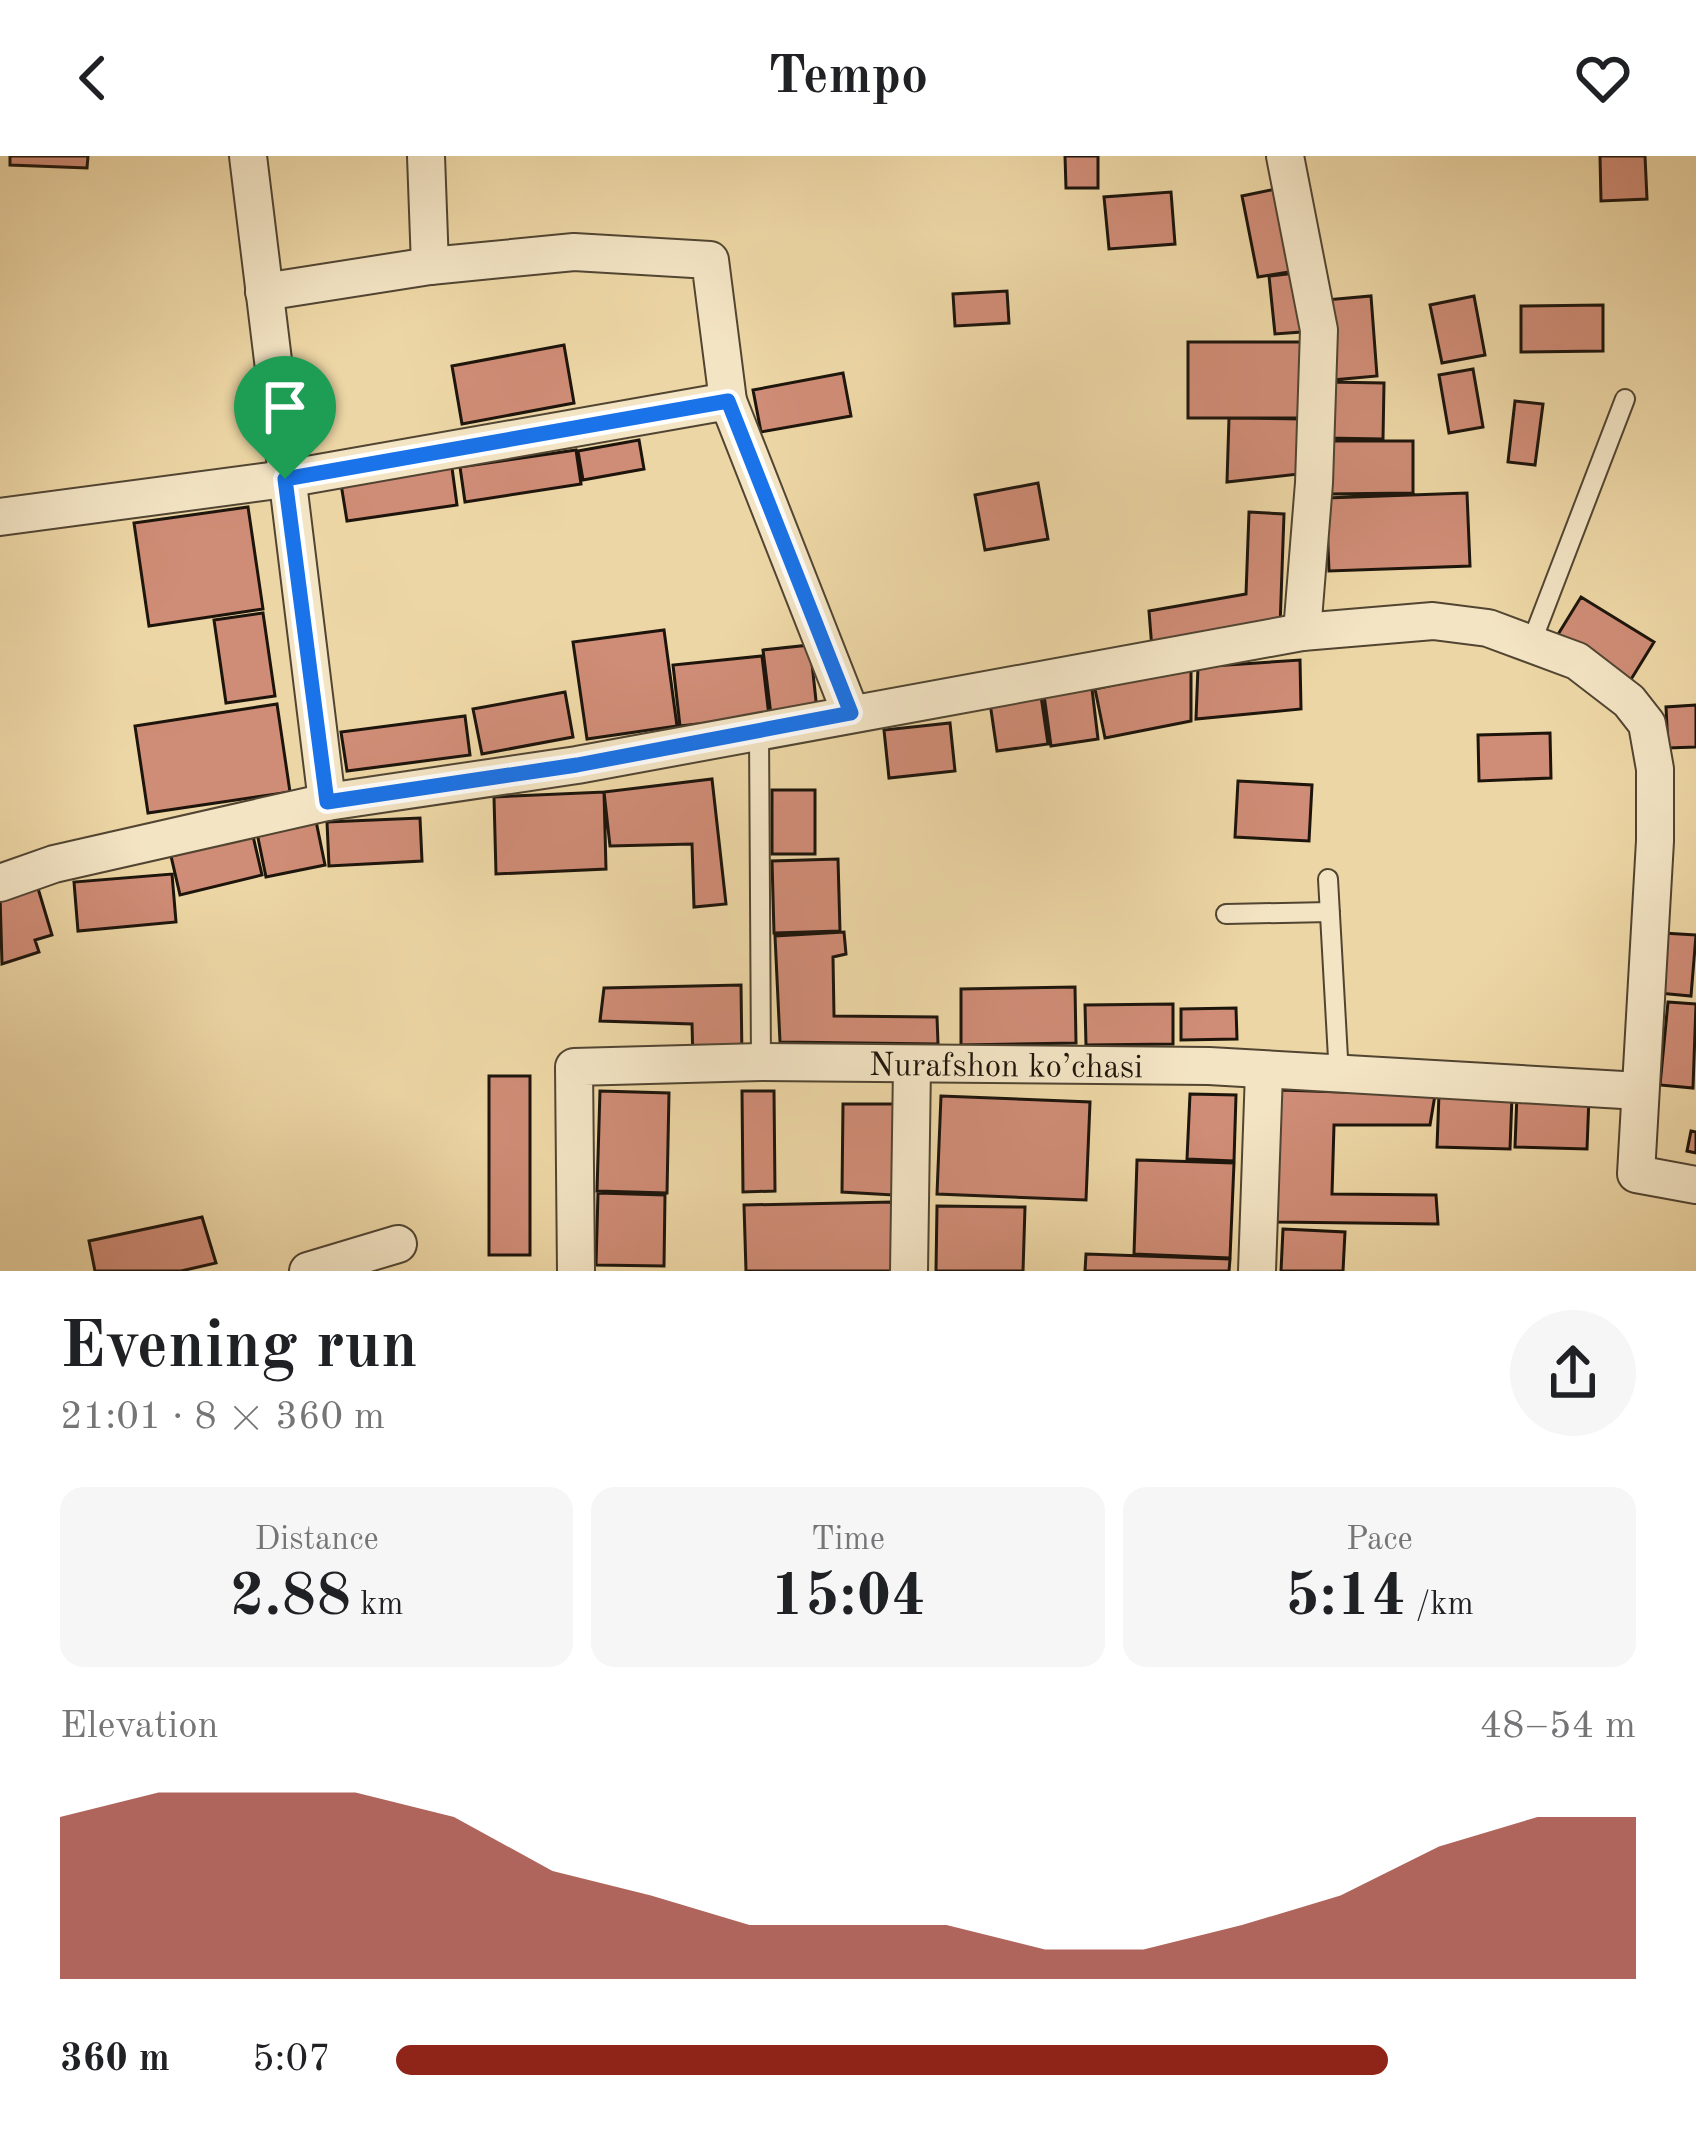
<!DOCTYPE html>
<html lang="en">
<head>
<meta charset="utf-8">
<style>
  :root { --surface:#fff; --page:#f6f6f6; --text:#202124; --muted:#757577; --accent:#8f2418 }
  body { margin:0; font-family:"Old Standard TT",serif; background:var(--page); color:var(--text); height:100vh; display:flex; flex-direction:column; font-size:45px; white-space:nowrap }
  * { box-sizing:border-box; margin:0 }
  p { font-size:39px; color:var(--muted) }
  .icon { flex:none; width:66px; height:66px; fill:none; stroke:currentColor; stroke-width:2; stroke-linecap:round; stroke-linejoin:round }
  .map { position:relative; height:1115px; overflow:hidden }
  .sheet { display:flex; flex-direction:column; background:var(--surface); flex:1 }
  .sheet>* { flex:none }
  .pin { position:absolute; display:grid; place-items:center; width:102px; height:102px; color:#fff; margin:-123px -51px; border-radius:50% 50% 50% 0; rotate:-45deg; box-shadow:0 0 12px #0007 }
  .pin .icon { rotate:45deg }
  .round { display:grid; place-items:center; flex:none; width:126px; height:126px; border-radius:63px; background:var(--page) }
  .summary { display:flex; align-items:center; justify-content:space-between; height:204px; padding:0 60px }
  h1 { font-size:66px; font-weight:600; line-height:90px }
  .stats { display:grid; grid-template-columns:repeat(3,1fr); gap:18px; height:204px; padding:12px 60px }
  .stats div { display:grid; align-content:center; border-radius:24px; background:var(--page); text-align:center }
  .stats b { font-size:60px; font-weight:600 }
  .stats small { font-size:33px; font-weight:400 }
  .stats p { font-size:33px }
  .chart { height:336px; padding:24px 60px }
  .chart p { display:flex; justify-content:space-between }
  .chart svg { width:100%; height:216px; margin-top:12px; fill:var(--accent); opacity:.7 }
  ul { padding:0 60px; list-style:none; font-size:39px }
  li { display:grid; grid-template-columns:192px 144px 1fr; align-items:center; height:90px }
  li i { height:30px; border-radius:15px; background:var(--accent) }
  header { display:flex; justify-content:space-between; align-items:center; height:156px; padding:0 60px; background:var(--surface); font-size:54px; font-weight:600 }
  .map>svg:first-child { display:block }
</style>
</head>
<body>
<header><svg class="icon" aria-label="back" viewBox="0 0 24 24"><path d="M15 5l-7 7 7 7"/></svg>Tempo<svg class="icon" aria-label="heart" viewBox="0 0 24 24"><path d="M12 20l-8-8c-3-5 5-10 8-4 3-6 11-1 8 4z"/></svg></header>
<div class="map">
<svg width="1696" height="1115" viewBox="0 0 1696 1115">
  <rect width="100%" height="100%" fill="#edd6a5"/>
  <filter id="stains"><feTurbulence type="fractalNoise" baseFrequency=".00167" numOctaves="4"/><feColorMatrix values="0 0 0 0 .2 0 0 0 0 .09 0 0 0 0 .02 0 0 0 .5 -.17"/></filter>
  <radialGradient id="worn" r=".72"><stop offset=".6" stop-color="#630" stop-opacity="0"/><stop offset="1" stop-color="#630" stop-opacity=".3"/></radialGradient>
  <path fill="#cf8c76" stroke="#1d150c" stroke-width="3" d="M10,0H88L87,12L10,9Z
    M1065,0H1098V32H1066Z
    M1600,0H1645L1647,43L1601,45Z
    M1280,32L1295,115L1258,121L1242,40Z
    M1171,36L1175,88L1109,93L1104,41Z
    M1296,117L1301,176L1275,178L1269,120Z
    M1007,135L1009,167L955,170L953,138Z
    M1371,140L1377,220L1332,224L1325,144Z
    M1474,140L1485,199L1442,207L1430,149Z
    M1603,149V195L1521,196V150Z
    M1188,186H1304V262H1188Z
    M564,189L574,247L462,268L452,210Z
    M1473,213L1483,271L1449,277L1439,219Z
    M843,217L851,260L761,276L753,234Z
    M1327,226L1384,227L1383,283L1326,282Z
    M1515,245L1543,248L1535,309L1508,306Z
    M1229,262L1303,263L1299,318L1227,326Z
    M639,284L644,313L583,324L578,295Z
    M1326,285H1413V337L1326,338Z
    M576,294L581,328L465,346L460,311Z
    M452,312L457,349L347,365L341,328Z
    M1038,327L1048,383L985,394L975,339Z
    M1467,337L1470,410L1329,415L1326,342Z
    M248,351L263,453L149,470L134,367Z
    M1249,356L1284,358L1280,471L1152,493L1149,455L1246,438Z
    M1581,441L1654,486L1630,525L1557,480Z
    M263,457L275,540L226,547L214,464Z
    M664,474L677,570L587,583L573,486Z
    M810,489L817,554L771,559L763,494Z
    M762,500L769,560L680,570L673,509Z
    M1300,504L1301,553L1196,563L1198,511Z
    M1191,512V565L1105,582L1095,533Z
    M1092,533L1098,583L1051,590L1044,539Z
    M565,536L573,581L482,598L473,553Z
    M1041,540L1048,588L997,595L990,547Z
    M277,548L290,636L148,657L135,570Z
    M1696,549V591L1668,592L1666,551Z
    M465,560L470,599L347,615L341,576Z
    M950,567L955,615L889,622L884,574Z
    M1550,577L1551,622L1479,625L1478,579Z
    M712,623L726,748L694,751L692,688L610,690L604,636Z
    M1238,625L1312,629L1309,685L1235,681Z
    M772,634H815V698H772Z
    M604,636L606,713L496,718L494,641Z
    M420,662L422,705L329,710L327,666Z
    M316,665L325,709L266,721L257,677Z
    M253,680L262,719L180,739L171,700Z
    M838,703L840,775L774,777L772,705Z
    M172,718L176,766L78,775L74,726Z
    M37,729L52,779L35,784L39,796L2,808L0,740Z
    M844,776L846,798L833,801L834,860L937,861L938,888L780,886L775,780Z
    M1663,777L1696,779L1691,840L1658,837Z
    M741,829L742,903L693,905L692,868L600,865L604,832Z
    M1075,831L1076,887L961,889V833Z
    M1668,846L1696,848L1693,932L1660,929Z
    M1173,848V888L1086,889L1085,849Z
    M1236,852L1237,883L1181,884V853Z
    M489,920H530V1099H489Z
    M1280,934L1435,939L1430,969H1334L1332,1038L1436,1039L1438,1068L1276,1066Z
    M600,935L669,937L667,1037L597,1035Z
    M742,935H774L775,1035L743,1036Z
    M1190,938L1236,939L1234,1005L1187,1003Z
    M1439,938L1512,940L1510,993L1437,991Z
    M1517,938L1589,941L1587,993L1515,991Z
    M941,940L1090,946L1086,1044L937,1038Z
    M843,948H897L893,1039L842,1036Z
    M1691,975L1696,976V997L1687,995Z
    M1137,1004L1234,1007L1230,1102L1134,1098Z
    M598,1037L665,1039L664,1110L596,1109Z
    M892,1046L894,1115H746L744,1049Z
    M937,1050L1025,1051L1023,1115H936Z
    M202,1061L216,1107L181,1115H95L89,1085Z
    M1283,1073L1345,1076L1343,1115H1281Z
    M1086,1098L1230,1103L1229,1115H1085Z"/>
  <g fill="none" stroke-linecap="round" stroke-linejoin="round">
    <g stroke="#514532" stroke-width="22">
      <path id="service" d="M1532,485L1625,243
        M759,575L761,906
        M1328,723L1339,920
        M1226,758L1330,756"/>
    </g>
    <g stroke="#514532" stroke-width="40">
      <g id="minor">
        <path d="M248,0L327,646"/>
        <path d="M1285,0L1319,174L1314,327L1302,476"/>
        <path d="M430,110L574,96L710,104L728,245"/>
        <path d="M264,136L430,110L426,0"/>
        <path d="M0,361L285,323L728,245L851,558"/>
        <path d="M0,727L54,708L327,646L577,609L1302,476L1433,465L1488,472L1577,505L1629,545L1647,568L1655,613V685L1636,1018L1696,1029"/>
        <path d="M308,1115L398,1088"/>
        <path id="s1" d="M576,1115L574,911L761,906L1209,910L1640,935"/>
        <path d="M909,1115L912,910"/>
        <path d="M1257,1115L1264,916"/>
      </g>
    </g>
    <use href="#service" stroke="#f3e4c4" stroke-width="18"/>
    <use href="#minor" stroke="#f3e4c4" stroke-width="36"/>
  </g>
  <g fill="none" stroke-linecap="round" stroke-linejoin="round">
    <g stroke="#fff" stroke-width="24">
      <path id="route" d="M728,245L851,557L577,609L327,646L285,323Z"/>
    </g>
    <use href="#route" stroke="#1a73e8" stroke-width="15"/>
  </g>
  <g text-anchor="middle" stroke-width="9" stroke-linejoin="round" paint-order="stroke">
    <g font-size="33" fill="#1d150c" stroke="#f3e4c4">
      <text dy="12" stroke="none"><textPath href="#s1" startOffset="636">Nurafshon ko’chasi</textPath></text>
    </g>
  </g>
  <rect width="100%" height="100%" filter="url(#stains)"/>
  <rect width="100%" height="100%" fill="url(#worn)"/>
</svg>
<div class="pin" style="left:285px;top:323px;background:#1e9e55"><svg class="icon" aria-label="arrive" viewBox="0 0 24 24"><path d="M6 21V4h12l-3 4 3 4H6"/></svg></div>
</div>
<section class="sheet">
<div class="summary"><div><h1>Evening run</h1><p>21:01 · 8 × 360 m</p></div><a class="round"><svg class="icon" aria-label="share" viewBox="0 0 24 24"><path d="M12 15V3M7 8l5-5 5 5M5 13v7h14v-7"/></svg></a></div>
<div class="stats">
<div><p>Distance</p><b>2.88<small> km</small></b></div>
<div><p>Time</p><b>15:04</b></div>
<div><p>Pace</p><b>5:14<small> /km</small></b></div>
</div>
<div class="chart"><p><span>Elevation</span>48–54 m</p>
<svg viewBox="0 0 160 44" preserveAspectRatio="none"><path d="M0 44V11L10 6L20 6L30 6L40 11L50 22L60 27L70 33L80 33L90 33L100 38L110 38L120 33L130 27L140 17L150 11L160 11V44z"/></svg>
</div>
<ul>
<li><b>360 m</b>5:07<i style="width:80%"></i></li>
</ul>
</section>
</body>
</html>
